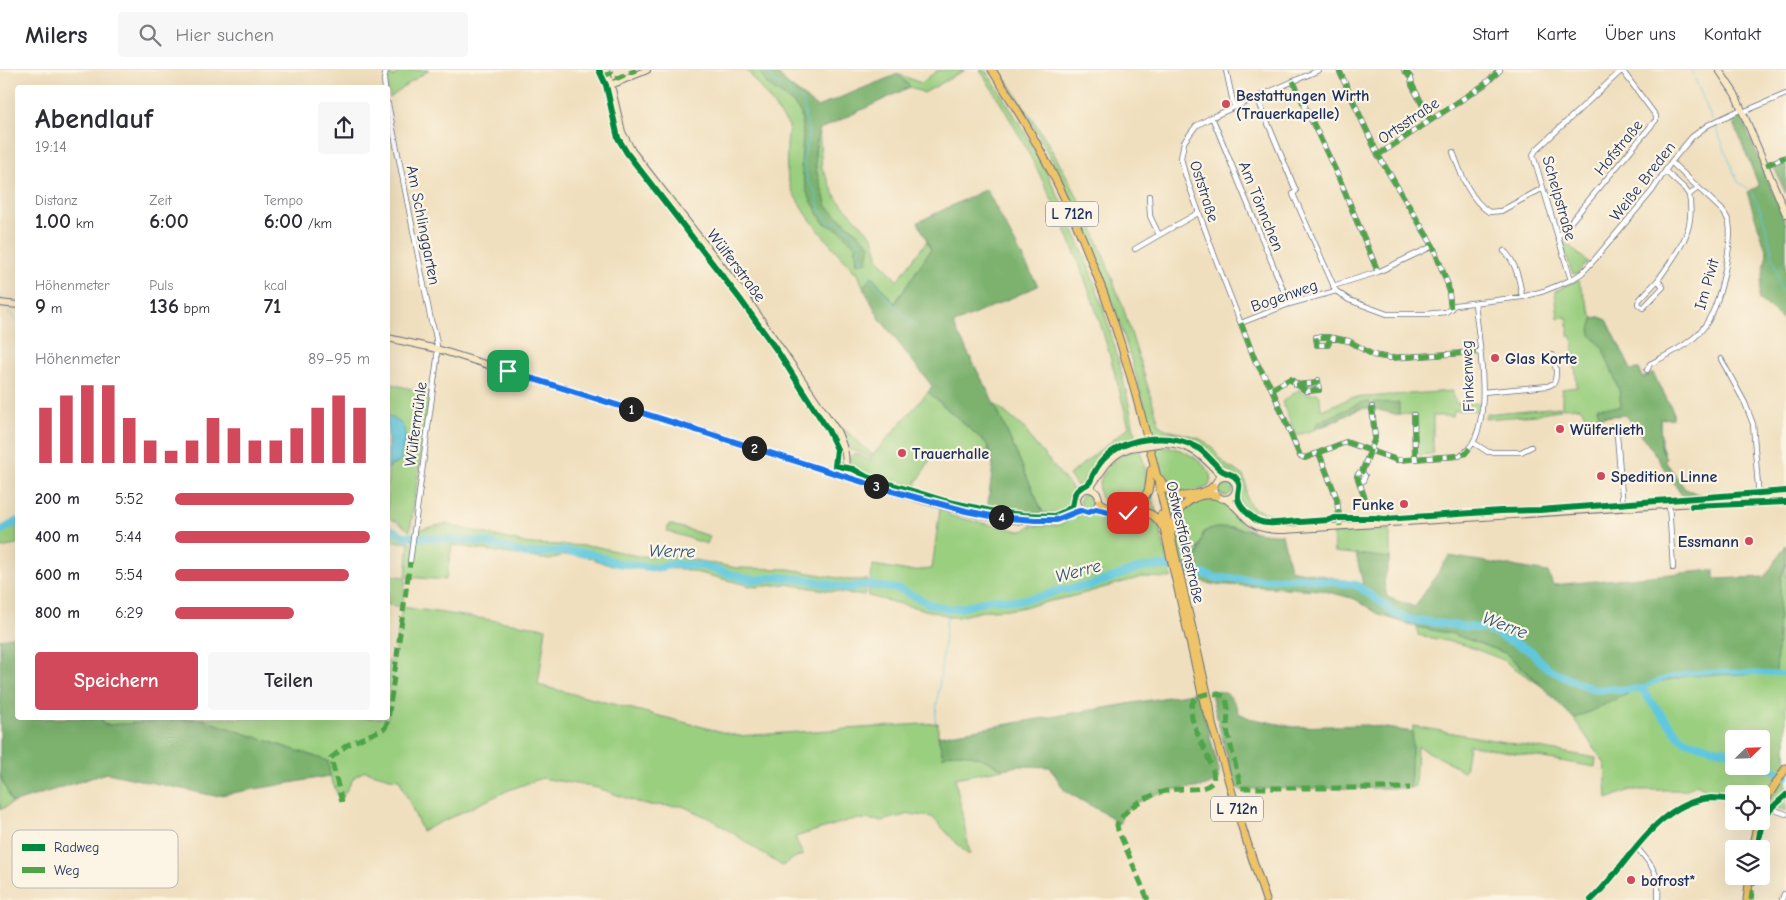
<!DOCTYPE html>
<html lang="de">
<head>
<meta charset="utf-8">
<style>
  :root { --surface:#fff; --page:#f7f7f7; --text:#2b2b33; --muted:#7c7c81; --line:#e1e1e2; --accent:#d1495b }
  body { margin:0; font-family:"Comic Neue",sans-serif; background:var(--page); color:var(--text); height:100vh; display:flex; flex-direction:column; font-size:19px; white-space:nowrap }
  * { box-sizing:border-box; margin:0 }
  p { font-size:16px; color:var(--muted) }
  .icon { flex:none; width:28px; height:28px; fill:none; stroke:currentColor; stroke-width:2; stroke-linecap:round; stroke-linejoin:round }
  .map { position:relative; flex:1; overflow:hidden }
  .panel { position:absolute; left:15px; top:15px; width:375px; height:635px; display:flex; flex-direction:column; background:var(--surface); border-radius:5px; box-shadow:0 5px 20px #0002 }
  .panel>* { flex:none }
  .needle { width:32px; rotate:67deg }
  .tools { position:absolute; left:1725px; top:660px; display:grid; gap:10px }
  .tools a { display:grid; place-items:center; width:45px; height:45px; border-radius:5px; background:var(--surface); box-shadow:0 5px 20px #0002; font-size:25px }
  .pin { position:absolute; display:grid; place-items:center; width:42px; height:42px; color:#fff; margin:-21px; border-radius:10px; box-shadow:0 2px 8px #0006 }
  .km { position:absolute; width:25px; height:25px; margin:-12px; border-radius:50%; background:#222; color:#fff; font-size:14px; line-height:25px; text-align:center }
  .round { display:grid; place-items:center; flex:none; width:52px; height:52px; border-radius:5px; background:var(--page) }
  .headline { display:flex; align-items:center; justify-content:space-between; height:85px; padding:0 20px }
  h1 { font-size:28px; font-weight:700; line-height:38px }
  .stats { display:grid; grid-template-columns:repeat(3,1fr); gap:8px; height:85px; padding:5px 20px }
  .stats div { display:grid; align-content:center }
  .stats b { font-size:21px; font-weight:700 }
  .stats small { font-size:14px; font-weight:400 }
  .stats p { font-size:14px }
  .chart { height:140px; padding:10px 20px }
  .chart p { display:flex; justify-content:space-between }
  .chart svg { width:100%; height:90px; margin-top:5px; stroke:var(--accent); stroke-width:6 }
  .primary-button { display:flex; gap:10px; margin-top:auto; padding:10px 20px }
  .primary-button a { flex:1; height:58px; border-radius:5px; background:var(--accent); color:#fff; font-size:20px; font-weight:700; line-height:58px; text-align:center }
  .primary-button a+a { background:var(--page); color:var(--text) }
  ul { padding:0 20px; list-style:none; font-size:16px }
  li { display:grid; grid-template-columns:80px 60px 1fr; align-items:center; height:38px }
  li i { height:12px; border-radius:6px; background:var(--accent) }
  header { display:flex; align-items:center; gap:30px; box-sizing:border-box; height:70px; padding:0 25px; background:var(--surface); border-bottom:1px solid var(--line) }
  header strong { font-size:24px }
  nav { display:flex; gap:28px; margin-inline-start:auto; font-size:18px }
  .search { width:350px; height:45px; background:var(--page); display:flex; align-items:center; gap:12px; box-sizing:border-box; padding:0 18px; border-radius:5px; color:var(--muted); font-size:19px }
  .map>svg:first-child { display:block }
</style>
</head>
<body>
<header>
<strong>Milers</strong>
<div class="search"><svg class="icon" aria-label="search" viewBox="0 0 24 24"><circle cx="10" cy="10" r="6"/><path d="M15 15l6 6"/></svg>Hier suchen</div>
<nav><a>Start</a><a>Karte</a><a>Über uns</a><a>Kontakt</a></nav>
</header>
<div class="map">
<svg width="1786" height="830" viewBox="0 0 1786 830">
  <rect width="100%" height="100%" fill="#fcf5e5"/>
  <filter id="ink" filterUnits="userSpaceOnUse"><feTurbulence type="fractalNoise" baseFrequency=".02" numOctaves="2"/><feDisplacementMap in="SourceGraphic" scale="10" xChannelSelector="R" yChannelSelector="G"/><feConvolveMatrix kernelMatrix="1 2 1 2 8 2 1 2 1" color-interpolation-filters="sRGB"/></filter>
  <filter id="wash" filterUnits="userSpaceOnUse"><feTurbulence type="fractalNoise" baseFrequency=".0096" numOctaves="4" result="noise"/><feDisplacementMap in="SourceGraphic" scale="20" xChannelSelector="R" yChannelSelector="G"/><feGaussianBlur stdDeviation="1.12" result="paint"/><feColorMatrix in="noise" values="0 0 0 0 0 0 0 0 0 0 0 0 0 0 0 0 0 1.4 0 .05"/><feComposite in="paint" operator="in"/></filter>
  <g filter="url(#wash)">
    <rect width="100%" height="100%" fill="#f0dfbe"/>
    <path fill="#9bcf80" stroke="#5b7f6f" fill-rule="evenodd" d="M399,0H429L412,11L390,28L386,11L388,4L394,7Z
      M747,0H759L767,14L794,34L801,44L803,64L823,152L839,160L855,176L870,174L827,137L816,100L815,81L819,60L822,98L837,129L873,167L879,189L897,211L927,171L931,179L894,234L872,207L863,217L857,201L855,202C836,181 794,136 788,109C785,91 787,74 789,56Z
      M938,0H965L924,23L910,17L898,4L921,13Z
      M980,0H985C1062,111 1113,238 1136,371C1124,373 1110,378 1101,388C1092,398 1091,414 1077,416L1069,405L1129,357C1117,311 1105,264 1088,218C1061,142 1024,68 980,0Z
      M998,0H1000L1045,68L1071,114L1093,159L1123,237L1160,356C1174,365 1192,362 1207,373C1214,379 1218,387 1225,394C1230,399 1239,400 1244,407C1246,412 1246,417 1246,422C1247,440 1261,442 1276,445L1278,451C1261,451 1247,445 1239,430C1239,423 1242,417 1239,411C1236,402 1227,403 1221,398C1217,394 1215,389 1211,386C1194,371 1175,366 1154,368C1143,333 1134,297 1123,263C1093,170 1052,80 998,0Z
      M1561,169L1588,192L1576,204L1572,203Z
      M1578,210L1593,248L1599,247L1607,250L1631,300L1639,299L1643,308L1653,303L1673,341V348L1660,349L1661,376L1666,389L1665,391L1685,419L1704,426L1683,427L1651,378L1626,345L1588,348L1580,337L1562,338V319L1577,317L1572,266H1569L1567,247L1558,248L1555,221Z
      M388,313L430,324L410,461L398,452L388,448V399L391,396L400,392L401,382L406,370L395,349L388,346Z
      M1298,320L1307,324L1317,323L1320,326L1321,340L1351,328L1453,321V327L1457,334L1481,333L1479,343L1473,340L1454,341L1453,346H1433V384L1419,385L1416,381L1415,345L1396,344L1371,337L1359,339L1329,354L1296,366L1282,332Z
      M928,322L987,374L991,392L975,388L933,384L919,409H917L915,421L868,406L851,398L850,387L853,384H859L870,391L871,388L860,382L850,380L836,352L873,385Z
      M994,333L1027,361L1030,368L1072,418C1077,439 1060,444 1043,443Z
      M1560,337V340L1546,342L1536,345L1485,349L1486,344Z
      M1164,377C1170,378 1175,378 1180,380C1193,385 1219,401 1208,417C1193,422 1175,425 1163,411L1155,378Z
      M1140,380C1143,391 1148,403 1146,414C1143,430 1116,445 1103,431C1092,419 1105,398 1115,390C1122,384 1131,382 1140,380Z
      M1217 418a8 8 0 1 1 16 0a8 8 0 1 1-16 0Z
      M1151,421L1157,445L1141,439L1130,440Z
      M1164,422L1166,424L1191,428L1180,433L1170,446Z
      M1080 431a8 8 0 1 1 16 0a8 8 0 1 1-16 0Z
      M1205,428C1235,429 1229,447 1249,459C1254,462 1259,463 1264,464L1232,457L1199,475C1198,488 1196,494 1182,495C1175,463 1166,441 1205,428Z
      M940,438L946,440L950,446L1020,461L1026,460L1029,456L1058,455L1079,444L1088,445L1098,442L1139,445L1150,447L1159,457L1172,508L1142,507L1074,526L1015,539L988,540L957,547H948L946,545L868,526L873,495L909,501L932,499Z
      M17,452V475L0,478V460Z
      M445,454L529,474L594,476L637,486H674L737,498L789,499L849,510H868L864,526L786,514L755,517L683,499L630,498L606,494L585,486L563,485L550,490L452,475L446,510L406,507L402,537L546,558L538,615L738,666L938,653V666L943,686C960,676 988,691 1003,699L955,708L970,784H967L932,747L910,744L881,751L861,749L850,750L795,767L803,785L794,788L782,796L713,750L682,736L645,735L598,718L542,708L509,720L422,761L399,709L390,708L365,701L355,706L340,731L330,706L328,691L201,649L104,655L100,648H388V591H393L402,537L388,535V505L406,507L409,473L391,471L389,476H388V461L408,469L409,472L415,473L417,460Z
      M669,454L710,466L707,474L667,461Z
      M1390,460V488L1334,482L1333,464Z
      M1786,493V698L1762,729L1761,724H1734V726L1712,724L1697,714L1685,720H1630L1607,729L1605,694L1574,649L1646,615L1690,605L1775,603L1781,508ZM1734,669H1761V696H1734Z
      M1417,557L1453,564L1505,583L1543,617L1501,589L1465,575L1418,565Z
      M1413,656L1596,688L1595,697L1469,675L1465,700L1462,702L1454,695L1417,676L1415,716L1410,718Z
      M0,705L12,733L0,740Z
      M1786,705V741L1767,734Z"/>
    <path fill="#7cb26e" stroke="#4c7066" d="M759,0H775L786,13L817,37L898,4L910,17L819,60L815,81L816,100L827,137L870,174L867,192L857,193L855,176L839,160L823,152L807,123L801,96L803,64L801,44L794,34L767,14Z
      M1739,46L1743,50L1786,154V254L1784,250L1758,229L1767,183L1747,122L1759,116L1732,48Z
      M1786,91V124L1774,97Z
      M986,119L1038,216L953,254L994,333L1043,443H1024L990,440L988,433L993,395L987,374L928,322L932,316L880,249L863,217L872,206L895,234L931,179L918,152Z
      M1599,247L1607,250L1631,300L1639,299L1643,308L1653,303L1673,341V348L1660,349L1661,376L1666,389L1665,391L1685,419L1704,426L1683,427L1651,378L1626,345L1599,346L1597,337H1621L1619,320L1603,279L1591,265L1590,259L1593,249Z
      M1362,332H1370V338L1359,339L1315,359L1317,353Z
      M1374,332L1399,333V345L1374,339Z
      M1224,457C1244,458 1262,465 1282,464L1290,499L1363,514L1356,484L1390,488L1384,512L1387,527L1415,537L1449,486L1548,502L1553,515L1714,500V509L1765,507L1786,475V493L1781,508L1776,604L1690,605L1646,615L1574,649L1532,606L1505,583L1453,564L1417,557L1380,545L1355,529L1321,520L1210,514L1185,505L1183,495C1201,494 1199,477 1203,463L1209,459Z
      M17,566L18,648H100L104,655L201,649L328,691L330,706L215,726L107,703L12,733L0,705V569Z
      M1210,620C1230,622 1232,626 1239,643L1249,648L1293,657L1366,655L1413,662L1410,718L1244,719L1243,721L1237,718L1234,715Z
      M1198,622L1219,700L1218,710C1201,721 1190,717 1172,720C1160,721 1130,734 1123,744C1121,747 1120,752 1119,755L1114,753L1111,747L1065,721L1050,697L1019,696L1003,699C988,691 959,676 943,687L938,666Z"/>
    <path fill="#61c8de" stroke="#3e7c9e" d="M388,346C415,357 402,371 400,392L391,395L388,399Z"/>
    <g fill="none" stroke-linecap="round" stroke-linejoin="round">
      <path stroke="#61c8de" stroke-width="1" d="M761,0L762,2H767L776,13L787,18L790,24L803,32L809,65L803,90L808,112L815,121L819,137L830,154L836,151L847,159L860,173L861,194
        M1691,0L1694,5
        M1695,9L1712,50
        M1715,55L1738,112L1748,118
        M1751,122C1766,144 1769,176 1777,201C1779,208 1778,214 1781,221
        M864,200L890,231L917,258
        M1783,222L1786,229
        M0,225L3,232
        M4,235L5,239L18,250
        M1786,237V240
        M948,545V539
        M935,652L947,549"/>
      <path stroke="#61c8de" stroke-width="4.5" d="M1642,619C1679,594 1742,603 1786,604"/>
      <path stroke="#61c8de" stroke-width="8" d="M388,458L404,466L485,472L526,484L562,481L588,483L617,493L657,498L673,494L703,496L743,508L756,510L776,507L809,510L846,518L867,515L899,519L930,534L948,539L965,537L988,530L998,529L1015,531L1043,526L1057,521L1091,515L1140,498L1162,496L1194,501L1217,508L1259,510L1302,508L1356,515L1382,533L1395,544L1412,550L1485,559L1531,581L1546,597L1568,609L1597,620L1607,619L1621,620L1642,619L1651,632L1681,668L1688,672L1734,683
        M0,461L18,451
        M1761,694L1786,706"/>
    </g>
  </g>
  <g filter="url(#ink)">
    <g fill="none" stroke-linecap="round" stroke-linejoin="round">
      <g stroke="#666d80" stroke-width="6">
        <path id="street" d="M1226,0L1234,37
          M1319,0L1212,47L1196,56L1184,72L1181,88L1185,104L1215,187L1255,290L1272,319L1300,386L1305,388L1346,372L1397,390L1459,386C1498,368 1478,269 1475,233
          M1339,0L1378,85L1433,176L1448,215L1451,239
          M1404,0L1411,8L1412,15L1430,49
          M1293,11L1339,108L1378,202
          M385,18L384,10L386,0
          M1257,27L1296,121L1293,124L1336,221L1349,230L1387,244H1426L1446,242L1455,235L1522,227L1544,221L1571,210L1582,203L1595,189L1652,121L1671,92L1692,67L1708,55L1742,39
          M388,34L431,251C437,264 437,275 437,289L410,492
          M1743,42L1786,24
          M1212,47L1289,234
          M1453,82C1461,104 1469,129 1489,142L1501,141L1543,118
          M1378,85L1484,15L1500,0
          M1766,95L1786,87
          M1665,101L1685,119L1689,125L1698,118
          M1149,126L1150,146L1159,165L1198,143
          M1558,167L1656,50V46L1622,0
          M1135,179L1159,165
          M1504,181C1516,191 1520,212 1522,227
          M1571,210L1533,85L1536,80L1622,0
          M1658,210L1639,230L1638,234L1643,238L1663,217L1658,210C1678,181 1696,162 1689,125
          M1333,216L1378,202L1433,176
          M1241,253L1289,234L1336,221
          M1330,269L1328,275H1317L1316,267H1327L1349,271L1373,285L1390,288L1479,282
          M1721,289L1745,333L1753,354L1759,428
          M1647,300L1650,294C1665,286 1683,278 1696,266C1701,261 1707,254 1710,247C1720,230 1733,173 1729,153C1728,148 1725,144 1722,140L1671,92
          M1296,315L1318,313
          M1272,319L1290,309L1306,321L1319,320L1318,310
          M1483,322L1548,316L1554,313C1558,304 1556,295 1552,285
          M1414,345L1415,389
          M1613,356L1617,365L1623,437
          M1474,373L1488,382H1521L1531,377
          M1319,383L1337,429L1340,456
          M1359,412L1363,411L1365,406L1362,402
          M1365,429L1357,406L1359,403L1362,402L1375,368L1372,337
          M1669,434L1673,498
          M1763,736L1786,744
          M1637,778C1653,796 1660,805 1658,830
          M1782,830L1784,824"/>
      </g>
      <g stroke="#666d80" stroke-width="8">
        <path id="secondary" d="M606,0L611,15L622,62L632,81L745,226L837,361C844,376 849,390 843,406
          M1719,0L1735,24L1786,144
          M611,15L647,0
          M0,233L18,235
          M388,268L437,279L885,419C936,434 1000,456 1053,450C1063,449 1072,442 1082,440
          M1164,373C1192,374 1204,387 1222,407
          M1214 418a11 11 0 1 1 22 0a11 11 0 1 1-22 0Z
          M1077 430a11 11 0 1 1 22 0a11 11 0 1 1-22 0Z
          M1089,419C1103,402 1106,387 1130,378
          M1226,429C1252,449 1245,460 1284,460L1786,427
          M1591,830C1628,796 1654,733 1711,728C1718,728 1726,729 1734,730"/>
      </g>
      <g stroke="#666d80" stroke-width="9">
        <path id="primary" d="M992,0C1033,62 1068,128 1094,198C1122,268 1141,342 1159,415C1176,489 1193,562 1210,636L1212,654
          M1160,409C1169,426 1176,429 1195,424C1202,422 1209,422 1213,416
          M1099,432C1115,443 1139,440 1148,421C1150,414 1150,407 1151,400
          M1096,439C1104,439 1111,443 1119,444C1138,445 1150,435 1162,456
          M1161,445L1205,637L1212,654L1242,757L1266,830
          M1172,461C1173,440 1194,420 1217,426
          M1761,742L1768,726L1786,698
          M1752,779L1758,751
          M1747,830L1750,806"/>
      </g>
      <use href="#street" stroke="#fff" stroke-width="4.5"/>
      <use href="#secondary" stroke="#f9e7c3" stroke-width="6"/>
      <use href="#primary" stroke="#efc469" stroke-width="7"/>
      <g stroke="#666d80" stroke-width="8" stroke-linecap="butt">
        <path id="secondary-bridge" d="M1130,378L1164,373"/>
      </g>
      <use href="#secondary-bridge" stroke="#f9e7c3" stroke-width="6"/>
      <path stroke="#4fa44a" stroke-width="5" stroke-dasharray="10 5" stroke-linecap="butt" d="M1339,0L1378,85L1433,176L1448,215L1451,239
        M1404,0L1411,8L1412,15L1430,49
        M603,6L612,3L615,7L618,8L636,0
        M1293,11L1339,108L1378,202
        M1378,85L1484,15L1500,0
        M1766,95L1786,87
        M1241,253L1255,290L1272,319L1300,386L1305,388L1346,372L1397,390L1459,386L1465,384L1471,377
        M1330,269L1328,275H1317L1316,267H1327L1349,271L1373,285L1390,288L1479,282
        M1296,315L1318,313
        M1272,319L1290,309L1306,321L1319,320L1318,310
        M1414,345L1415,389
        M1319,383L1337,429L1340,456
        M1365,429L1357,406L1359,403L1362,402L1375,368L1372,337
        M342,732L331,688L347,675L385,658L388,650L410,492
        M1148,830L1118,760L1117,755C1125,736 1152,723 1171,720C1185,717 1202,723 1213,712C1220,691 1165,630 1207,624C1214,623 1221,624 1226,628L1228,639L1227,660L1241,718H1410
        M1751,830L1754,806"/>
      <g stroke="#fcf5e5" stroke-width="9">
        <path id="cycleway" d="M599,0L606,15L618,68L627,83L740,229L778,282L828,360L837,379L835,396L853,399L867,407L945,431L995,442L1024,445L1054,446L1066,441L1072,436C1074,430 1073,423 1079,419C1082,416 1086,416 1089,413C1091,411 1092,406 1094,403C1097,397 1102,390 1108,385C1130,366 1173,363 1198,378C1207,384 1212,392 1220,399C1225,404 1232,403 1236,408C1242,415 1238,419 1238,426C1237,435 1249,445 1256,450C1267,456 1286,452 1298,451L1300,452L1329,450L1334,448H1374L1385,449L1501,441L1540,440L1786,421
          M1692,436L1786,432
          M1757,779C1759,769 1760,757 1764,748C1768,740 1779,732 1786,725
          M1591,830C1628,796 1654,733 1711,728C1718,728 1726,729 1734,730"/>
      </g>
      <use href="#cycleway" stroke="#00873e" stroke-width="6"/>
    </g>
  </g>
  <g fill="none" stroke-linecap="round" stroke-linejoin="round" filter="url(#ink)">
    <g stroke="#fff" stroke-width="10">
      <path id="route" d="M508,301L885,419L966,441L996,447L1035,450H1056L1076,442L1082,440L1088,442L1096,439L1117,444L1128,443"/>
    </g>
    <use href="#route" stroke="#1a73e8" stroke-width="6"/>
  </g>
  <g fill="#d1495b" stroke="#fcf5e5" stroke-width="2">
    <circle cx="1226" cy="34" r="5"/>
    <circle cx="1495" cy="288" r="5"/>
    <circle cx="1560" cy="359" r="5"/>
    <circle cx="902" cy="383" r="5"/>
    <circle cx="1601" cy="406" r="5"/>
    <circle cx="1404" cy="434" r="5"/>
    <circle cx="1749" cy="471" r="5"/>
    <circle cx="1631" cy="810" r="5"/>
  </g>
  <g text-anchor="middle" stroke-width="4.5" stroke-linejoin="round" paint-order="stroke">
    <g fill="#fcf5e5" stroke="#5e6a86" stroke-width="1">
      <rect x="1046" y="131.5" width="52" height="25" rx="4"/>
      <rect x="1211" y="726.5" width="52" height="25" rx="4"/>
    </g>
    <g font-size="15" font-weight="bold" fill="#1b2f5e">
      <text x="1072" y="149">L 712n</text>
      <text x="1237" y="744">L 712n</text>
    </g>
    <g font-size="16" font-weight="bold" fill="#1b2f5e" stroke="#fcf5e5" text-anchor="start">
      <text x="1236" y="31">Bestattungen Wirth<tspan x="1236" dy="18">(Trauerkapelle)</tspan></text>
      <text x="1505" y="294">Glas Korte</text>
      <text x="1570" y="365">Wülferlieth</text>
      <text x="912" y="389">Trauerhalle</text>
      <text x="1611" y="412">Spedition Linne</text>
      <text x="1394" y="440" text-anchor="end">Funke</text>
      <text x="1739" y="477" text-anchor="end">Essmann</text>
      <text x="1641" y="816">bofrost*</text>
    </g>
    <g font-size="16" fill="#1b2f5e" stroke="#fcf5e5">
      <text transform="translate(1408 50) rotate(-34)" y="6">Ortsstraße</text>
      <text transform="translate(1618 77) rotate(-51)" y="6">Hofstraße</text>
      <text transform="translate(1642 111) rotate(-52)" y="6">Weiße Breden</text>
      <text transform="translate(1205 121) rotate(72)" y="6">Oststraße</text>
      <text transform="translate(1560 128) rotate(74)" y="6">Schelpstraße</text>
      <text transform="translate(1262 136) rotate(68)" y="6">Am Tönnchen</text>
      <text transform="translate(424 155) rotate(79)" y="6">Am Schlinggarten</text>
      <text transform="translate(737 195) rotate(53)" y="6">Wülferstraße</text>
      <text transform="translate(1706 214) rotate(-74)" y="6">Im Pivit</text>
      <text transform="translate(1284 225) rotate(-19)" y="6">Bogenweg</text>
      <text transform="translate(1467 306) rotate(-92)" y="6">Finkenweg</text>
      <text transform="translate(415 354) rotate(-82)" y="6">Wülfermühle</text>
      <text transform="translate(1186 472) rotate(77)" y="6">Ostwestfalenstraße</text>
    </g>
    <g font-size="18" font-style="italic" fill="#2c557e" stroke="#fcf5e5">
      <text transform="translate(672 481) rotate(1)" y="6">Werre</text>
      <text transform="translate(1078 501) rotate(-15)" y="6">Werre</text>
      <text transform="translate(1505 555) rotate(21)" y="6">Werre</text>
    </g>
  </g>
  <rect x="12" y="760" width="166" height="58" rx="8" fill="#fcf5e5" stroke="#b8babc" stroke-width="1"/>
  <rect x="22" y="774" width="23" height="7" fill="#00873e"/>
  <rect x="22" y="797" width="23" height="6" fill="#4fa44a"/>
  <g font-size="14" fill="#1b2f5e">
    <text x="54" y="782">Radweg</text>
    <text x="54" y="805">Weg</text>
  </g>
</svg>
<div class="tools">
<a><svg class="needle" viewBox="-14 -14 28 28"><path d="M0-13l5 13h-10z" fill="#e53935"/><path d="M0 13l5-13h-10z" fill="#7c7c81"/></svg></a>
<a><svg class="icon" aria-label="locate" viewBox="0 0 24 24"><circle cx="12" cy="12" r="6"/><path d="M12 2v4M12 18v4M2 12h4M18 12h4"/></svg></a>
<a><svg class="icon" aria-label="layers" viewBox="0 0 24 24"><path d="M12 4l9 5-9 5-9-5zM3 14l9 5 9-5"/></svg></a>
</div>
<div class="pin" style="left:508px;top:301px;background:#1e9e55"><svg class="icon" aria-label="arrive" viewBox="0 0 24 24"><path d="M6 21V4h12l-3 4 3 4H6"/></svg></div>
<div class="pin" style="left:1128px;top:443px;background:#d93025"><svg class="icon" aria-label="check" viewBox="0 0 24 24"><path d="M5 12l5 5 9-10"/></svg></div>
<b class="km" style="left:631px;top:339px">1</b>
<b class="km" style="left:754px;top:378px">2</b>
<b class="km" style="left:876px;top:416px">3</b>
<b class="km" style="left:1001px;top:447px">4</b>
<section class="panel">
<div class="headline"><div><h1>Abendlauf</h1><p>19:14</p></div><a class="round"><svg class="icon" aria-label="share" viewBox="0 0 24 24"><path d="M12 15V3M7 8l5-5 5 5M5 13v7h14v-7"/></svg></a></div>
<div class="stats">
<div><p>Distanz</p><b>1.00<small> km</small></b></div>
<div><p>Zeit</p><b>6:00</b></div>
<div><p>Tempo</p><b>6:00<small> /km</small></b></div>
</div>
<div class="stats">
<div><p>Höhenmeter</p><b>9<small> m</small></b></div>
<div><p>Puls</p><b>136<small> bpm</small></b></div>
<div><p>kcal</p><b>71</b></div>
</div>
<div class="chart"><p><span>Höhenmeter</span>89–95 m</p>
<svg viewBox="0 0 160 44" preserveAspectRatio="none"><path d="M5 44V17M15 44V11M25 44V6M35 44V6M45 44V22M55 44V33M65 44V38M75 44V33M85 44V22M95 44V27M105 44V33M115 44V33M125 44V27M135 44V17M145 44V11M155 44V17"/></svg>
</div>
<ul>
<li><b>200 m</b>5:52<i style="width:92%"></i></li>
<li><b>400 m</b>5:44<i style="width:100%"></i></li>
<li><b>600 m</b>5:54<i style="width:89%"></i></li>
<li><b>800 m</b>6:29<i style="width:61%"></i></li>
</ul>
<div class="primary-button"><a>Speichern</a><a>Teilen</a></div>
</section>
</div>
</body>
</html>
